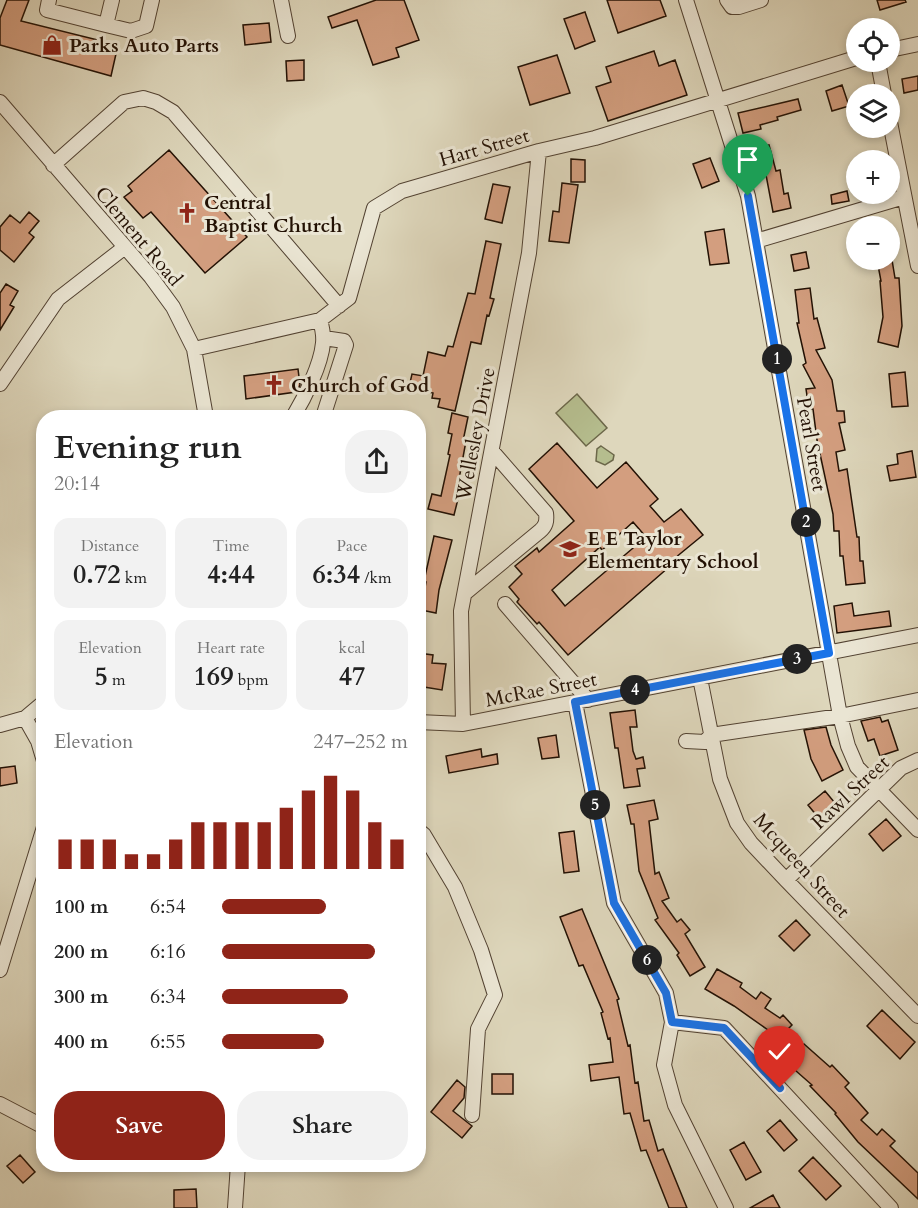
<!DOCTYPE html>
<html lang="en">
<head>
<meta charset="utf-8">
<style>
  :root { --surface:#fff; --page:#f2f2f2; --text:#222; --muted:#767676; --accent:#8f2418 }
  body { margin:0; font-family:Cardo,serif; background:var(--page); color:var(--text); height:100vh; display:flex; flex-direction:column; font-size:22px; white-space:nowrap }
  * { box-sizing:border-box; margin:0 }
  p { font-size:20px; color:var(--muted) }
  .icon { flex:none; width:33px; height:33px; fill:none; stroke:currentColor; stroke-width:2; stroke-linecap:round; stroke-linejoin:round }
  .map { position:relative; flex:1; overflow:hidden }
  .side { position:absolute; left:36px; top:410px; width:390px; height:762px; display:flex; flex-direction:column; background:var(--surface); border-radius:24px; box-shadow:0 3px 9px #0003 }
  .side>* { flex:none }
  .controls { position:absolute; left:846px; top:18px; display:grid; gap:12px }
  .controls a { display:grid; place-items:center; width:54px; height:54px; border-radius:50%; background:var(--surface); box-shadow:0 3px 9px #0003; font-size:30px }
  .pin { position:absolute; display:grid; place-items:center; width:51px; height:51px; color:#fff; margin:-62px -26px; border-radius:50% 50% 50% 0; rotate:-45deg; box-shadow:0 0 6px #0007 }
  .pin .icon { rotate:45deg }
  .km { position:absolute; width:30px; height:30px; margin:-15px; border-radius:50%; background:#222; color:#fff; font-size:16px; line-height:30px; text-align:center }
  .round { display:grid; place-items:center; flex:none; width:63px; height:63px; border-radius:24px; background:var(--page) }
  .overview { display:flex; align-items:center; justify-content:space-between; height:102px; padding:0 18px }
  h1 { font-size:33px; font-weight:800; line-height:45px }
  .stats { display:grid; grid-template-columns:repeat(3,1fr); gap:9px; height:102px; padding:6px 18px }
  .stats div { display:grid; align-content:center; border-radius:15px; background:var(--page); text-align:center }
  .stats b { font-size:26px; font-weight:800 }
  .stats small { font-size:16px; font-weight:400 }
  .stats p { font-size:16px }
  .chart { height:168px; padding:12px 18px }
  .chart p { display:flex; justify-content:space-between }
  .chart svg { width:100%; height:108px; margin-top:6px; stroke:var(--accent); stroke-width:6 }
  .cta { display:flex; gap:12px; margin-top:auto; padding:12px 18px }
  .cta a { flex:1; height:69px; border-radius:24px; background:var(--accent); color:#fff; font-size:24px; font-weight:800; line-height:69px; text-align:center }
  .cta a+a { background:var(--page); color:var(--text) }
  ul { padding:0 18px; list-style:none; font-size:20px }
  li { display:grid; grid-template-columns:96px 72px 1fr; align-items:center; height:45px }
  li i { height:15px; border-radius:8px; background:var(--accent) }
  .map>svg:first-child { display:block }
</style>
</head>
<body>
<div class="map">
<svg width="918" height="1208" viewBox="0 0 918 1208">
  <rect width="100%" height="100%" fill="#ded7bc"/>
  <filter id="stains"><feTurbulence type="fractalNoise" baseFrequency=".00333" numOctaves="4"/><feColorMatrix values="0 0 0 0 .2 0 0 0 0 .09 0 0 0 0 .02 0 0 0 .5 -.17"/></filter>
  <radialGradient id="worn" r=".72"><stop offset=".6" stop-color="#630" stop-opacity="0"/><stop offset="1" stop-color="#630" stop-opacity=".3"/></radialGradient>
  <path fill="#b5bd8e" stroke="#6c6749" stroke-width="1.5" d="M577,394L607,428L586,446L556,413Z
    M601,446L614,455L613,460L605,465L596,461L597,449Z"/>
  <path fill="#d39e7f" stroke="#231104" stroke-width="1.5" fill-rule="evenodd" d="M7,0H29L21,21L118,45L111,76L0,45V18Z
    M376,0H404L419,40L396,48L399,57L373,65L357,20L332,28L328,17Z
    M607,0H660L666,16L618,33Z
    M877,0H905L906,2L880,10Z
    M585,12L595,41L575,49L564,19Z
    M269,23L271,42L245,45L243,25Z
    M654,51L659,66L675,60L687,95L608,121L596,87L611,82L606,67Z
    M557,55L570,93L530,105L518,67Z
    M304,60V80L287,81L286,61Z
    M918,76V90L904,93L902,79Z
    M842,85L849,106L832,111L826,91Z
    M798,99L801,110L777,117L778,120L760,125L761,129L743,133L738,113Z
    M769,145L776,171L780,170L784,194L788,193L791,208L773,212L763,159L759,160L756,148Z
    M169,150L247,237L205,273L151,212L143,218L124,197L132,191L128,186Z
    M710,158L719,181L702,188L693,164Z
    M571,159L585,160V182H571Z
    M562,183L578,185L569,243L549,241L553,211L559,212Z
    M493,184L510,187L502,223L485,219Z
    M847,191L849,201L832,204L831,195Z
    M29,212L39,221L29,233L34,237L14,262L0,250V227L10,215L20,223Z
    M724,229L729,263L710,265L705,232Z
    M486,241L501,244L490,298L494,299L489,316L487,315L481,344L471,342L455,411L438,407L440,399L432,398L433,393L409,387L412,374L423,376L428,352L445,356L448,346L453,347L468,293L475,294Z
    M806,252L809,268L794,271L791,255Z
    M877,260H892L895,278H899L902,326L898,347L878,342L883,317L880,281H881Z
    M6,284L18,291L10,305L14,307L0,330V293Z
    M810,288L814,319L817,318L825,348L816,350L832,380L837,411H844L845,422L839,423L845,450L836,452L839,471L847,469L857,537H859L860,561H863L865,583L846,585L843,556H840L839,531H834L833,514L817,440L813,409H809L806,389L815,388L803,365L806,363L797,323H799L795,290Z
    M298,369L300,385L296,392L246,399L244,376Z
    M905,372L908,406L892,407L889,374Z
    M452,413L468,417L463,441H466L457,490L460,491L454,515L428,509L432,494L441,496L450,455L448,454L452,434L448,433Z
    M557,443L597,488L626,462L658,499L650,506L664,522L681,509L703,535L675,558L677,560L568,655L539,622L537,624L517,602L519,599L509,587L522,574L515,566L537,548L539,552L574,521L529,469ZM633,522L646,537L565,606L552,590L600,547L602,550Z
    M912,451L916,477L890,481L887,466L898,464L897,454Z
    M434,536L452,540L439,590L436,613L421,610L426,582L424,581Z
    M852,603L854,616L889,611L891,626L837,633L834,606Z
    M418,653L433,655L432,663L446,664L442,690L418,686Z
    M635,710L637,727H630L633,751L636,759L643,757L645,768L637,769L640,786L624,788L618,748H615L610,713Z
    M880,717L882,722L888,720L898,750L880,756L874,739L868,741L861,721Z
    M826,727L831,745L843,770L822,781L811,759L804,730Z
    M556,735L559,757L542,759L538,738Z
    M481,749L482,757L497,754L498,764L449,773L446,756Z
    M15,766L17,783L0,786V768Z
    M825,791L840,809L822,822L808,805Z
    M654,800L658,819L649,821L655,874L659,872L669,898L662,901L677,922L681,919L690,930L685,934L705,967L690,976L677,955L679,953L655,920L658,918L639,871L634,824H631L627,805Z
    M886,819L901,836L883,851L869,834Z
    M574,831L579,871L564,873L559,833Z
    M582,909L619,999L617,1000L628,1046L630,1045L635,1083L638,1082L644,1121L649,1120L658,1151L663,1149L687,1208H669L646,1150L641,1151L630,1113L624,1114L619,1077L591,1081L589,1065L613,1062L610,1038L608,1039L601,1013L603,1012L583,965L579,966L560,917Z
    M796,920L810,935L794,951L779,936Z
    M717,969L742,983L740,987L756,999L761,992L771,999L765,1008L780,1018L783,1015L792,1025L786,1031L801,1047L804,1044L830,1067L832,1065L849,1083L845,1087L868,1113L861,1120L877,1135L882,1129L895,1141L890,1146L918,1173V1199L858,1142L835,1114L836,1113L810,1086L812,1085L787,1063L790,1060L764,1034L768,1030L734,1006L705,989Z
    M882,1010L915,1042L900,1059L867,1026Z
    M492,1074H513V1094H492Z
    M457,1080L465,1087L464,1098L453,1111L472,1126L462,1138L431,1112Z
    M780,1120L797,1140L784,1151L767,1131Z
    M744,1142L761,1172L746,1180L730,1150Z
    M20,1155L35,1172L23,1183L7,1166Z
    M813,1157L841,1186L826,1200L799,1171Z
    M196,1189L197,1208H174V1190Z
    M773,1195L780,1208H750Z"/>
  <g fill="none" stroke-linecap="round" stroke-linejoin="round">
    <g stroke="#524232" stroke-width="16">
      <path id="minor" d="M49,0L47,10L106,25L112,0
        M281,0L288,36
        M686,0L748,196L840,716L848,746L857,767L918,830
        M727,0L732,7H739L761,0
        M106,25L131,31L146,26L152,0
        M890,50L918,44
        M878,62L884,94
        M0,102L151,277L173,307L194,349L206,417
        M890,122L918,266
        M53,165L124,102L143,98L156,102L173,112L339,306
        M756,241L904,197
        M194,349L320,320L349,298L374,208L402,191L539,151L595,138L856,58
        M0,384L58,299L125,247
        M293,417C305,397 321,365 323,343C324,334 322,327 320,320
        M323,417L346,345L344,341L324,338
        M465,593L540,531C546,526 547,521 546,513L492,451
        M505,604L588,700
        M700,678L720,779L737,823L751,843L786,880L918,1016
        M575,702L614,903L666,993L672,1022L664,1065L675,1105L726,1208
        M25,718L38,741L44,761
        M418,722L463,724L918,635
        M463,724L461,611L529,253L539,151
        M0,725L25,718L44,702
        M686,741L705,742L711,735L840,716L918,700
        M418,830L424,835L455,887L481,950L495,995L478,1029L472,1115
        M786,880L901,768L918,760
        M0,970L44,827
        M672,1022L724,1028L891,1208
        M0,1104L44,1127
        M235,1208L238,1164"/>
    </g>
    <use href="#minor" stroke="#eae5d3" stroke-width="14"/>
  </g>
  <g fill="none" stroke-linecap="round" stroke-linejoin="round">
    <g stroke="#fff" stroke-width="12">
      <path id="route" d="M748,196L829,653L575,702L614,903L666,993L672,1022L724,1028L780,1088"/>
    </g>
    <use href="#route" stroke="#1a73e8" stroke-width="8"/>
  </g>
  <defs>
    <g id="shop-bare" transform="scale(1.62)"><path d="M-5-2.5h2.3a2.7 3.5 0 0 1 5.4 0H5L5.5 6h-11ZM-1.5-2.5h3a1.5 2.3 0 0 0-3 0Z" fill="#8f2418" stroke="#eae5d3" stroke-width="2.5" paint-order="stroke"/></g>
    <g id="church-bare" transform="scale(1.62)"><path d="M-1.2-6h2.4v3.5h3.3v2.4h-3.3V6h-2.4V-.1h-3.3v-2.4h3.3Z" fill="#8f2418" stroke="#eae5d3" stroke-width="2.5" paint-order="stroke"/></g>
    <g id="school-bare" transform="scale(1.62)"><path d="M0-5L7-2L0 1L-7-2ZM-4 1L0 2.5L4 1V4Q0 6-4 4Z" fill="#8f2418" stroke="#eae5d3" stroke-width="2.5" paint-order="stroke"/></g>
  </defs>
  <g fill-rule="evenodd">
    <use href="#shop-bare" x="52" y="45"/>
    <use href="#church-bare" x="187" y="213"/>
    <use href="#church-bare" x="274" y="385"/>
    <use href="#school-bare" x="570" y="549"/>
  </g>
  <g text-anchor="middle" stroke-width="6" stroke-linejoin="round" paint-order="stroke">
    <g font-size="20" font-weight="bold" fill="#231104" stroke="#eae5d3" text-anchor="start">
      <text x="69" y="52">Parks Auto Parts</text>
      <text x="204" y="209">Central<tspan x="204" dy="23">Baptist Church</tspan></text>
      <text x="291" y="392">Church of God</text>
      <text x="587" y="545">E E Taylor<tspan x="587" dy="23">Elementary School</tspan></text>
    </g>
    <g font-size="20" fill="#231104" stroke="#eae5d3">
      <text transform="translate(484 147) rotate(-16)" y="7">Hart Street</text>
      <text transform="translate(139 236) rotate(50)" y="7">Clement Road</text>
      <text transform="translate(475 434) rotate(-79)" y="7">Wellesley Drive</text>
      <text transform="translate(812 444) rotate(80)" y="7">Pearl Street</text>
      <text transform="translate(541 689) rotate(-11)" y="7">McRae Street</text>
      <text transform="translate(850 792) rotate(-43)" y="7">Rawl Street</text>
      <text transform="translate(802 865) rotate(48)" y="7">Mcqueen Street</text>
    </g>
  </g>
  <rect width="100%" height="100%" filter="url(#stains)"/>
  <rect width="100%" height="100%" fill="url(#worn)"/>
</svg>
<div class="controls">
<a><svg class="icon" aria-label="locate" viewBox="0 0 24 24"><circle cx="12" cy="12" r="6"/><path d="M12 2v4M12 18v4M2 12h4M18 12h4"/></svg></a>
<a><svg class="icon" aria-label="layers" viewBox="0 0 24 24"><path d="M12 4l9 5-9 5-9-5zM3 14l9 5 9-5"/></svg></a>
<a>+</a>
<a>−</a>
</div>
<div class="pin" style="left:748px;top:196px;background:#1e9e55"><svg class="icon" aria-label="arrive" viewBox="0 0 24 24"><path d="M6 21V4h12l-3 4 3 4H6"/></svg></div>
<div class="pin" style="left:780px;top:1088px;background:#d93025"><svg class="icon" aria-label="check" viewBox="0 0 24 24"><path d="M5 12l5 5 9-10"/></svg></div>
<b class="km" style="left:777px;top:359px">1</b>
<b class="km" style="left:806px;top:522px">2</b>
<b class="km" style="left:797px;top:659px">3</b>
<b class="km" style="left:635px;top:690px">4</b>
<b class="km" style="left:595px;top:805px">5</b>
<b class="km" style="left:647px;top:960px">6</b>
<section class="side">
<div class="overview"><div><h1>Evening run</h1><p>20:14</p></div><a class="round"><svg class="icon" aria-label="share" viewBox="0 0 24 24"><path d="M12 15V3M7 8l5-5 5 5M5 13v7h14v-7"/></svg></a></div>
<div class="stats">
<div><p>Distance</p><b>0.72<small> km</small></b></div>
<div><p>Time</p><b>4:44</b></div>
<div><p>Pace</p><b>6:34<small> /km</small></b></div>
</div>
<div class="stats">
<div><p>Elevation</p><b>5<small> m</small></b></div>
<div><p>Heart rate</p><b>169<small> bpm</small></b></div>
<div><p>kcal</p><b>47</b></div>
</div>
<div class="chart"><p><span>Elevation</span>247–252 m</p>
<svg viewBox="0 0 160 44" preserveAspectRatio="none"><path d="M5 44V32M15 44V32M25 44V32M35 44V38M45 44V38M55 44V32M65 44V25M75 44V25M85 44V25M95 44V25M105 44V19M115 44V12M125 44V6M135 44V12M145 44V25M155 44V32"/></svg>
</div>
<ul>
<li><b>100 m</b>6:54<i style="width:56%"></i></li>
<li><b>200 m</b>6:16<i style="width:82%"></i></li>
<li><b>300 m</b>6:34<i style="width:68%"></i></li>
<li><b>400 m</b>6:55<i style="width:55%"></i></li>
</ul>
<div class="cta"><a>Save</a><a>Share</a></div>
</section>
</div>
</body>
</html>
